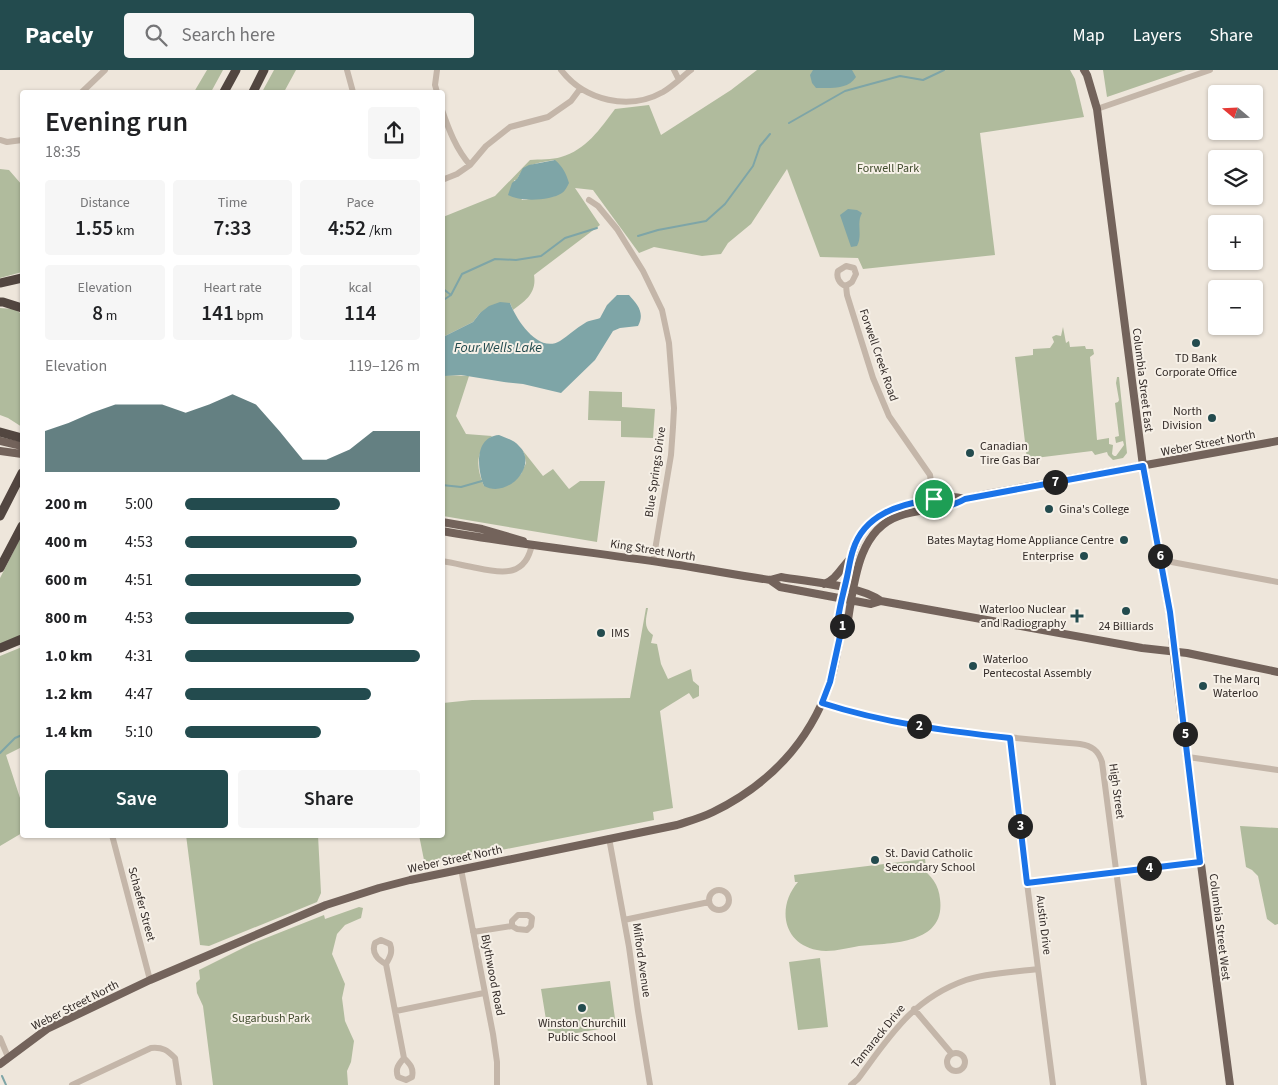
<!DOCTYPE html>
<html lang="en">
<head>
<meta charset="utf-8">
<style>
  :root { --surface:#fff; --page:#f6f6f6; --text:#202124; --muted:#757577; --accent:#234b4e }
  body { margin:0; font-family:"Source Sans 3",sans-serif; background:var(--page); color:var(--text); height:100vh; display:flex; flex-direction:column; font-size:19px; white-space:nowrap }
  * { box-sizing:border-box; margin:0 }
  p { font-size:16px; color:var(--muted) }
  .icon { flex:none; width:28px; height:28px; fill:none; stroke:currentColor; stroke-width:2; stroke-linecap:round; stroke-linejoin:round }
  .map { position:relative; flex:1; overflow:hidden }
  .sheet { position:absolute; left:20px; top:20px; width:425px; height:748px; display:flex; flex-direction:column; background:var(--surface); border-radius:5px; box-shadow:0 1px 4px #0004 }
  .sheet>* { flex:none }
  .needle { width:32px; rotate:289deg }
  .controls { position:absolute; left:1208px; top:15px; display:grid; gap:10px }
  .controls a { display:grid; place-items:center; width:55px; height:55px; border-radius:5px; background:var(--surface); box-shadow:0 1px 4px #0004; font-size:25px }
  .pin { position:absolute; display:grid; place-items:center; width:42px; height:42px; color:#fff; margin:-21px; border:2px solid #fff; border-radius:50%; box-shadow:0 1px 5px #0007 }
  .km { position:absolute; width:25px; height:25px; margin:-12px; border-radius:50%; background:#222; color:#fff; font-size:14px; line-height:25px; text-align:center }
  .round { display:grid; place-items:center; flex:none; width:52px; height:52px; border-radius:5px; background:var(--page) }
  .overview { display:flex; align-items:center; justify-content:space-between; height:85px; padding:0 25px }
  h1 { font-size:28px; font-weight:600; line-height:38px }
  .metrics { display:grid; grid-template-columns:repeat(3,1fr); gap:8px; height:85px; padding:5px 25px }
  .metrics div { display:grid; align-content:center; border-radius:5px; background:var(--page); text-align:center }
  .metrics b { font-size:21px; font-weight:600 }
  .metrics small { font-size:14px; font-weight:400 }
  .metrics p { font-size:14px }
  .chart { height:140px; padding:10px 25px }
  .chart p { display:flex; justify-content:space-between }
  .chart svg { width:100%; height:90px; margin-top:5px; fill:var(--accent); opacity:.7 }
  .cta { display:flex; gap:10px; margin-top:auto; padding:10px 25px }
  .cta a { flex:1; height:58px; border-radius:5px; background:var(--accent); color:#fff; font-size:20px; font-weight:600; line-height:58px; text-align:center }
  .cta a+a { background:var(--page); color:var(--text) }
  ul { padding:0 25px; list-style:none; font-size:16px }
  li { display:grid; grid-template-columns:80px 60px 1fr; align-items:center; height:38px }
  li i { height:12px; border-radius:6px; background:var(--accent) }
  header { display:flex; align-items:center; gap:30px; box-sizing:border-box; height:70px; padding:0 25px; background:var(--accent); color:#fff }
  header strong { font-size:24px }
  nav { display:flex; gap:28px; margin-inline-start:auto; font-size:18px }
  .search { width:350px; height:45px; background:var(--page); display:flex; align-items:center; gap:12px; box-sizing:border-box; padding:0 18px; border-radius:5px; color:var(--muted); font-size:19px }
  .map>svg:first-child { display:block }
</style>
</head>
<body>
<header>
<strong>Pacely</strong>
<div class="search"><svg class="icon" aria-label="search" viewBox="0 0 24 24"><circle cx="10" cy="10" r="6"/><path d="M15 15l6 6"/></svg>Search here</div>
<nav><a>Map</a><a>Layers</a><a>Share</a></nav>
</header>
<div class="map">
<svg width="1278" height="1015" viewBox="0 0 1278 1015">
  <rect width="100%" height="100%" fill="#eee6db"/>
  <path fill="#b0bb9d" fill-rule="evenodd" d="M207,0H223L211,22H194Z
    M274,0H296L284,22H262Z
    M757,0H1070L1075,9L1084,47L980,63L995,185L863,199L858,188L820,187L787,99L751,154L728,173L721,184L702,186L654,177L639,183L593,120L575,118L600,155L534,205C537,223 525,231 513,240L510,233L480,243L473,252L443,267V147L495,126L530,90C540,89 552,90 561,87C586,80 600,59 615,39L649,35L661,65L731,20ZM554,90L555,126L522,130L514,110H517C523,93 539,93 554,90Z
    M1103,0H1186L1107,27Z
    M0,99L9,100L22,115V202L0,208Z
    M0,238L14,239L22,244V357L8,348L0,345Z
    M1063,257L1066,273L1069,271L1070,277L1085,276L1086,279H1093L1094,284L1090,287L1097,370L1109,368V374L1113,375L1112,384L1114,386H1116L1124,375L1123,371L1116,373L1115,367L1119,366L1115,333L1118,332L1119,330L1116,313L1117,307H1119L1127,383L1123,388L1113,390L1108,385L1107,382L1095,385L1092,381L1027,389L1015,287L1033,285V279L1050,278L1054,272L1052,267L1056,265L1061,266Z
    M443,305L469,306L456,346L466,364L492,366C476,381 475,395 484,416L512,413L521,404L526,393L524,383L520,377L543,406L553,399L569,419L580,411H605L597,472L443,446Z
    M589,321L622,322V337L655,339L653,368L621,367V351L588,350Z
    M22,465V565L0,574V508Z
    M646,538H648C646,549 643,558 653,565L651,573L657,574L661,594L668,609L691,599L693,611L699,616V626L693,629L689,623L660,641L673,738L653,742L654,750L425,795L419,765H442L443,633L472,630L630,628Z
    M22,577V677L6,685L22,734V763L0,776V586Z
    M1240,756L1278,758V854L1275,855L1267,849L1258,806L1252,800L1246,797Z
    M186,765H318L321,823L317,832L209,876L200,875Z
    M925,789L926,797H920C931,805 939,815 940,829C946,875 890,873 859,876C847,878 830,883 817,880C782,873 777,836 798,812H795L794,805Z
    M359,837L363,838L361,848L345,855L337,864L332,884L345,914L342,928L345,951L354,971L351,992L347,1001L348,1015H213L203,936L197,923L196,913L200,909L199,900L251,874L324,845L325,849Z
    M820,888L828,957L798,960L789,892Z
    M610,911L616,956L549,968L541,919Z"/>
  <path fill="#7ea5a7" d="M813,0H852L856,7C848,20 829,18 816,18L812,13L810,5Z
    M555,90C563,97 566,103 569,113C567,117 565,121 562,123C550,131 520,132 508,125L512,113L517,109L523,98L529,95Z
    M848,139L857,140L862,143C856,153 863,165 857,176L851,177L840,145Z
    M617,225H629C638,235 645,243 638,256L620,258L613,261L595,290L561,323L523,314L504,312L461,305L443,306V267L473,252L480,243L489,236L500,232L510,233C516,249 538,284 560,271C568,266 576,258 585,253C589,250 595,250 600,248L607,235Z
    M499,365C506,368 514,370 519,376C539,395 508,429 484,416C477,399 474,367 499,365Z"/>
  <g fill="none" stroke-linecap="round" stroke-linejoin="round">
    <path stroke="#7ea5a7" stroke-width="2" d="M789,53L845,21L900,6L923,10L944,0
      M638,166L658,160L706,151L725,134L753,96L760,76L770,64
      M442,218L451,225
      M442,231L451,225L462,204L495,189L516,190L541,186L565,168L597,158
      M442,415L461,417L482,411
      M0,683L15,668L22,665
      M2,1006L6,1015"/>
    <path stroke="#c4b6a9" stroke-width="6" d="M347,0L353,22
      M437,0L435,15L437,22
      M561,0C585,31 629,41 663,22C673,16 682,7 691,0
      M674,0L679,10
      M82,22L105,0
      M1097,39L1210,0
      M442,40C449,60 456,79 470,95
      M0,70L7,72L22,70
      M442,110L457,104L470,95L486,76L510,57L548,47L571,31L580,19
      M589,130L598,136L617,159L643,201L662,240L669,273L674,338L673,357L671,385L653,492
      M846,216L852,212L856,204L854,198L846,196L838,201C836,207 839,214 846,216L847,225L873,308L889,346L930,405L935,439
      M1161,490L1278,512
      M442,491C454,493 466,496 477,498C504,504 526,506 532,474
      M822,633C906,659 992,666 1080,674C1092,676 1098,680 1102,692L1144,1015
      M1010,668L1027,813L1053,1015
      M1188,687L1278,700
      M112,765L150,910
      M609,768L629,877L638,941L650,1015
      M461,799L493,964L497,992V1015
      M1027,813L1200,791
      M709 830a10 10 0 1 1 20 0a10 10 0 1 1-20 0Z
      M624,850L709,832
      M473,862L512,856L517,859L527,860L531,856L532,848L528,845H518L512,851V856
      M386,894C378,890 371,883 375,873L381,870L390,874C393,882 390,887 386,894L404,988C410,994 414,998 412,1007L406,1010L398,1007C395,999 398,995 404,988
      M914,939L952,984
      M396,941L484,923
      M0,968L8,987
      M947 992a9 9 0 1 1 18 0a9 9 0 1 1-18 0Z
      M72,1015L151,978C163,977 167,980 175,988L179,1015
      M851,1015L858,1009C890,966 912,929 966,910C986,903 1016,902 1038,899"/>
    <path stroke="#73635b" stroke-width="8" d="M1084,0L1087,5L1097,39L1143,396L1170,545L1175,596L1230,1015
      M0,371L22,376
      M0,381L22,384
      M442,452L482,459L523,471
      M442,461C516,474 591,482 665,493C700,498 735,505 770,510L781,507C809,512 859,515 881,531
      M770,510L780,517L871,534L881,531L1142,578L1187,583L1278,602
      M824,514C836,510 841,498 850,489
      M842,557L838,549C840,535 844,521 847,507C857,459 866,445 916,432C932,428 950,424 965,429
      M0,994L47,959L150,910L326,835L379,818L410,810L677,755C689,751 701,748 713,742C770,714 809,673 830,613C836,595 838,575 842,557L848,550C854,513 858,460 899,446C915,440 932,440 948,436C955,435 959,431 966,429C974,426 984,425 992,423L1278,371"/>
    <path stroke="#524640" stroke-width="9" d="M224,22L236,0
      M253,22L264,0
      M0,213L22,208
      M0,232H3L22,238
      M0,362L22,368
      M0,446L22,403
      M0,498L22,456
      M0,578L22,569"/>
  </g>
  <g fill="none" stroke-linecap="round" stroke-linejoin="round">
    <g stroke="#fff" stroke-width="10">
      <path id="route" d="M1143,396L1170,542L1200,792L1027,813L1010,668C946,661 884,653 822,633L830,612L842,557L838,549C840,534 844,521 847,507C849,498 850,489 853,480C864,444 900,434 934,429L935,439C946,437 955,435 965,429Z"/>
    </g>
    <use href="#route" stroke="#1a73e8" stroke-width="6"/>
  </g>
  <g fill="#234b4e" stroke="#f6f0e7" stroke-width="2">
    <circle cx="1196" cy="273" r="5"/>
    <circle cx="1212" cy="348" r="5"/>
    <circle cx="970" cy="383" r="5"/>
    <circle cx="1049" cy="439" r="5"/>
    <circle cx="1124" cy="470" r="5"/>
    <circle cx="1084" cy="486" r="5"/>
    <circle cx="1126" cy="541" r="5"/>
    <path d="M1074.5 538.5h5v5h5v5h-5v5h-5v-5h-5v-5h5z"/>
    <circle cx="601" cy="563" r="5"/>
    <circle cx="973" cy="596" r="5"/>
    <circle cx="1203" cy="616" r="5"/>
    <circle cx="875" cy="790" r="5"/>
    <circle cx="582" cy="938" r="5"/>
  </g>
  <g text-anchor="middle" stroke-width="4" stroke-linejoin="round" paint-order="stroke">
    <g font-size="12" fill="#424d2f" stroke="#f6f0e7">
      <text x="888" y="102">Forwell Park</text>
      <text x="271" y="952">Sugarbush Park</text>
    </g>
    <g font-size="12" fill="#332b28" stroke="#f6f0e7">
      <text transform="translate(879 285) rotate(71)" y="4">Forwell Creek Road</text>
      <text transform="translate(1143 310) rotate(83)" y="4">Columbia Street East</text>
      <text transform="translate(1208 373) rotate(-11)" y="4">Weber Street North</text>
      <text transform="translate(655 402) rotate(-82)" y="4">Blue Springs Drive</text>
      <text transform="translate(653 480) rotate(9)" y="4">King Street North</text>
      <text transform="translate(1117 721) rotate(82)" y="4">High Street</text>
      <text transform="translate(455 789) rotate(-12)" y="4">Weber Street North</text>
      <text transform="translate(142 834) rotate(75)" y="4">Schaefer Street</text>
      <text transform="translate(1044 855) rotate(83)" y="4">Austin Drive</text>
      <text transform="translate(1220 857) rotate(83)" y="4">Columbia Street West</text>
      <text transform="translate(642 890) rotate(82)" y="4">Milford Avenue</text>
      <text transform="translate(493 905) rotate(79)" y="4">Blythwood Road</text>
      <text transform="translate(75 935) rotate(-27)" y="4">Weber Street North</text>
      <text transform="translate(878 966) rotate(-51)" y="4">Tamarack Drive</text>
    </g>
    <g font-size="12" fill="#332b28" stroke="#f6f0e7" text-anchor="start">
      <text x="1196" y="292" text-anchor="middle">TD Bank<tspan x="1196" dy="14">Corporate Office</tspan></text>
      <text x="1202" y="345" text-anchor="end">North<tspan x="1202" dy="14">Division</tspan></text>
      <text x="980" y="380">Canadian<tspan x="980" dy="14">Tire Gas Bar</tspan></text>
      <text x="1059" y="443">Gina's College</text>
      <text x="1114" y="474" text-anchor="end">Bates Maytag Home Appliance Centre</text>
      <text x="1074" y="490" text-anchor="end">Enterprise</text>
      <text x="1066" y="543" text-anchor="end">Waterloo Nuclear<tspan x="1066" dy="14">and Radiography</tspan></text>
      <text x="1126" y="560" text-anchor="middle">24 Billiards</text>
      <text x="611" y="567">IMS</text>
      <text x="983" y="593">Waterloo<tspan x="983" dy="14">Pentecostal Assembly</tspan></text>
      <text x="1213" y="613">The Marq<tspan x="1213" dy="14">Waterloo</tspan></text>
      <text x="885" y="787">St. David Catholic<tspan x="885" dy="14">Secondary School</tspan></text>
      <text x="582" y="957" text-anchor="middle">Winston Churchill<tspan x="582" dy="14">Public School</tspan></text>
    </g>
    <g font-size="14" font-style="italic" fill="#234b4e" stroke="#f6f0e7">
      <text x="498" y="282">Four Wells Lake</text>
    </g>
  </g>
</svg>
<div class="controls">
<a><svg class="needle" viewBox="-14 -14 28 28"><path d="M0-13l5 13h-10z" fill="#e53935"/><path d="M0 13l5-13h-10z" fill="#757577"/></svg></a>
<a><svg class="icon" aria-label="layers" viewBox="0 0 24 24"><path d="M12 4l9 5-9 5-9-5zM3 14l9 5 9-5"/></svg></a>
<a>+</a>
<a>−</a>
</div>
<div class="pin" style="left:934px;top:429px;background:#1e9e55"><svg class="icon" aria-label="arrive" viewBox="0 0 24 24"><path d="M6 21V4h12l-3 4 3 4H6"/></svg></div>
<b class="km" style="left:842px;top:556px">1</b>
<b class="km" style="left:919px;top:656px">2</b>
<b class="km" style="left:1020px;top:756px">3</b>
<b class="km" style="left:1149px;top:798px">4</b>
<b class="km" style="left:1185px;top:664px">5</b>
<b class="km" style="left:1160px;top:486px">6</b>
<b class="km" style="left:1055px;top:412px">7</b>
<section class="sheet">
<div class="overview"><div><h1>Evening run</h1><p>18:35</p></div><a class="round"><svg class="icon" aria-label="share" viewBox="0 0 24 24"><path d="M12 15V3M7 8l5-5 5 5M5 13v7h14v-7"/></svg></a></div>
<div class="metrics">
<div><p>Distance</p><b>1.55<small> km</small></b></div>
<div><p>Time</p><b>7:33</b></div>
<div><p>Pace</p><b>4:52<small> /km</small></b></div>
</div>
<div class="metrics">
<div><p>Elevation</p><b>8<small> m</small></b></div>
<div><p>Heart rate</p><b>141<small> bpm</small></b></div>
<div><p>kcal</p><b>114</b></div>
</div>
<div class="chart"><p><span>Elevation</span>119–126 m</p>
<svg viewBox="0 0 160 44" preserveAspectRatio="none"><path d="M0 44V24L10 20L20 15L30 11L40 11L50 11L60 15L70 11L80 6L90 11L100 24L110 38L120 38L130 33L140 24L150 24L160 24V44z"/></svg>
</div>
<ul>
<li><b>200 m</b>5:00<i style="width:66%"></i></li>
<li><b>400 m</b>4:53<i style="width:73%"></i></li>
<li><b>600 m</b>4:51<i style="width:75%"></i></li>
<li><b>800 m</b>4:53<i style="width:72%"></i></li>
<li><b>1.0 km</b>4:31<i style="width:100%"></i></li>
<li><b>1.2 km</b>4:47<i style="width:79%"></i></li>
<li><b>1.4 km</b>5:10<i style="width:58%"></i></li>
</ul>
<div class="cta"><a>Save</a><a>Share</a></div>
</section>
</div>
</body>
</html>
